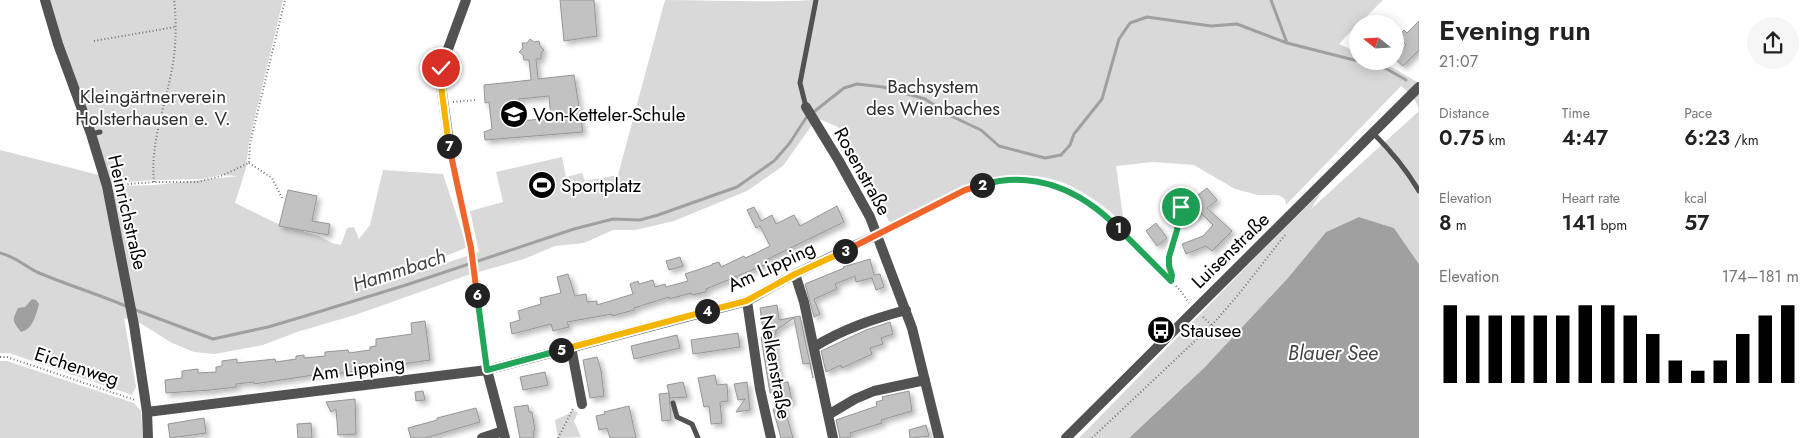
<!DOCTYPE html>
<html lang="en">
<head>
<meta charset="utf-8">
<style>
  :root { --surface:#fff; --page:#f6f6f6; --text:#222; --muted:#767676; --accent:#000 }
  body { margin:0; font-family:Jost,sans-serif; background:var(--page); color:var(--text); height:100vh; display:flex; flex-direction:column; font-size:19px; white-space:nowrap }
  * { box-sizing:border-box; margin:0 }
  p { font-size:16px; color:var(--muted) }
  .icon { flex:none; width:28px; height:28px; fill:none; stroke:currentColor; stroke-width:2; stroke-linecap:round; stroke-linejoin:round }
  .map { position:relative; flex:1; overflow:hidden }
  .details { display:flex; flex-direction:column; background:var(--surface); width:400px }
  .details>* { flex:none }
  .needle { width:32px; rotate:288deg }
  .buttons { position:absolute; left:1349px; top:15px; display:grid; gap:10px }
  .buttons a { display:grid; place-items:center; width:55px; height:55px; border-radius:50%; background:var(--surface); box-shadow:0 2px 12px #0003; font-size:25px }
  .pin { position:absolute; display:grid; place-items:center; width:42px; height:42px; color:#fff; margin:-21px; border:2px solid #fff; border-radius:50%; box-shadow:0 1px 5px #0007 }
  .km { position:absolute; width:25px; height:25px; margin:-12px; border-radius:50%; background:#222; color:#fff; font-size:14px; line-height:25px; text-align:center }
  .round { display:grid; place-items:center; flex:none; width:52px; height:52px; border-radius:26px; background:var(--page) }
  .summary { display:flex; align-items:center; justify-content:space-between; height:85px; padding:0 20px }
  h1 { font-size:28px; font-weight:600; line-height:38px }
  .stats { display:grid; grid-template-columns:repeat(3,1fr); gap:8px; height:85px; padding:5px 20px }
  .stats div { display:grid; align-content:center }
  .stats b { font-size:21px; font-weight:600 }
  .stats small { font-size:14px; font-weight:400 }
  .stats p { font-size:14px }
  .chart { height:140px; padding:10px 20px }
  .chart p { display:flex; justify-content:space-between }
  .chart svg { width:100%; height:90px; margin-top:5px; stroke:var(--accent); stroke-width:6 }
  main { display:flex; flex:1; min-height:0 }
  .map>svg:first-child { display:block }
</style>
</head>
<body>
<main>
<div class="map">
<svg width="1419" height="438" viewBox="0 0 1419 438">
  <defs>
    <filter id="shadow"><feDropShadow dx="3.5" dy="3.5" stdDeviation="2.5" flood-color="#0004"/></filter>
  </defs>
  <rect width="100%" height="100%" fill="#fff"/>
  <path fill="#d9d9d9" d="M48,0H283L249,142L246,168L235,203L276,223L319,236L332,243L341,245L347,228L354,227L359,239L370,225L383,170L443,174L467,247C438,261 406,266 379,282L383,284L479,252L470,211L503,202L496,172L562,157L566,177L582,173L585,181L618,175L665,0C714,0 762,3 811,0H1383L1359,24H1358L1339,44L1357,52L1358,61H1381L1419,83V264L1394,228L1359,217L1326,232L1287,279L1204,368L1129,438H1079L1297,215L1322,191L1311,209L1419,111C1417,99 1409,93 1401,86L1286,205L1285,199L1278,195H1258L1235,189L1194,165L1153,162L1116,166L1124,224C1037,143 987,178 896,224L889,221L838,127L817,118L783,166L747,191L674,221L635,230H613L584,243L555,246L524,259L468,275L355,315L297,332L263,345L215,354L194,352L172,343L140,323L124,318L136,387L132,395L9,353H0V150L103,176L106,190L119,189L118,186L155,185L238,176L220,175L203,179L155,180L110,183Z
    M0,361H7L134,403L141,411L143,438H0Z
    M572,409L578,413L574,421L581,437L558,438L555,420L570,413Z"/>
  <path fill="#a0a0a0" d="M1359,217L1394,228L1419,264V438H1129L1204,368L1287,279L1326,232Z
    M32,299L36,300L39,304C36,315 33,329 21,332C12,320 12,321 18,308L25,307Z"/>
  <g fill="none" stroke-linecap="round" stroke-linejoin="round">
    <path stroke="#a0a0a0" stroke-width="3" d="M1271,0L1287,43
      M1360,61L1385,68L1406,80
      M0,253C15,256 24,266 37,272C67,285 98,294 128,307
      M133,309L213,339L268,327L305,316L406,285L574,229L613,219L640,220L658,215L737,187L774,161L789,144L806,118L844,88L857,84L883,87L925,99L951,116L981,130L999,146L1045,158L1061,155L1070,145L1074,134L1102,99L1119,39L1130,23L1147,17L1211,26L1237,24L1287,43L1358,61"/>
  </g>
  <path fill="#c2c2c2" stroke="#969696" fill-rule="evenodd" filter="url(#shadow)" d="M560,0H594L597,36L564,41Z
    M1419,21V50L1403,66L1395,59V57L1406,45L1398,37L1404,30L1407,33Z
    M530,39L534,42L539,41L540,46L544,50L541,53V59H536L538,79L574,75L583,132L485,140L484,132L492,129L489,102L485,103L484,85L531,80L529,60H524L523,55L519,52L523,48L522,43H527ZM549,96L551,118L521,121L519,99Z
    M1207,188L1217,200L1207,208L1232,231L1212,251L1206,246L1186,254L1182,244L1203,236L1213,225L1201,213L1195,218L1184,206Z
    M288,190L317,196L312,221L330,224L328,235L279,226Z
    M837,206L844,222L766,260L767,264L706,289V292L692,295L691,293L669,299V297L634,308V310L612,316V314L567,322L569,327L553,331L551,324L512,334L510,323L520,320L518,311L541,304L540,298L561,293L557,277L568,274L575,296L586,294L587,302L597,301V305L633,294L630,284L638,281L639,284L653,280L655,287L665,284L666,287L688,281L685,274L712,265V264L719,262L721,267L744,256L745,258L752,255L770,246L760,226L756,228L747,210L754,207L761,221L772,215L776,224L794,215L800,226Z
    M1156,223L1167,238L1157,246L1146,231Z
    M680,257L683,266L669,270L666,261Z
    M870,259L874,275L880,274L884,287L876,290L872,278L856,282L855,276L835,284L837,289L814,299L820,314L814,317L805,284L844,268L843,267Z
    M777,305L779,320L800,316L813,378L810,363L803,364L794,318L776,330V334L773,335L781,383L788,382L792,402L781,404L779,391L770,393L761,337L764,336L760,308Z
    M425,321L430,360L335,374L328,375L327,373L254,384V382L236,384V387L210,390L166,393L165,380L182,378V371L198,369V373L216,372V367L222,366V361L237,359V363L275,359L276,362L296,359V356L304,355V358L325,356V352L348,350L349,353L370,350V347L376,346V339L412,334L411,323Z
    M890,322L893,334L881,338L883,344L870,348L872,354L842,368L841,365L826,372L821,351L866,330Z
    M738,333L740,347L693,354L691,340Z
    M677,335L680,348L634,359L631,346Z
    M597,357L601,370L604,396L590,398L583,360Z
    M545,372L548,385L523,390L520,377Z
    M715,375L717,385L727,384L728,401L720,402L722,423L711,424L709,406L704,407L698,378Z
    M683,382L687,397L670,398L667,385Z
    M747,382L750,410L736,412L745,399L738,400L734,384Z
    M423,391L425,400L416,401L415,392Z
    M909,391L912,411L881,420L882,423L850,433L851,436L847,438H840L836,420L877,406L876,402L883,400L882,397Z
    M669,393L671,420L662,421L659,394Z
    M355,399L356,434L338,435L336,409L331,412L326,402Z
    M528,405L529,412H532L535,430L533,431L534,438H520L514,407Z
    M629,406L636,438H610L607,428L599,430L596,416L605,414L604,412Z
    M785,406L788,420L793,438H781L773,409Z
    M476,408L480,422L425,438H411L408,428L437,420V418Z
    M204,418L206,433L170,438L168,424Z
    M311,423L312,438H298L297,424Z
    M926,425L929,436L910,438L909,430Z"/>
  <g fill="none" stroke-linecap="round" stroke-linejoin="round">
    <path stroke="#747474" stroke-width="2" stroke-dasharray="1 2.5" stroke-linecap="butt" d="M94,41L175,27
      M453,102L476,100
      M117,119L148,115L159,118
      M450,150L471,248L486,360
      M249,163L272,178L283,200
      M154,182C150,143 165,107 172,69C176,46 177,23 174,0
      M117,185L154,182H198L221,176L249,163L250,143L285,0
      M886,230C921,211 958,189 997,180C1025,174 1067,187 1090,203C1105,213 1117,227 1129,239C1146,256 1163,273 1180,290L1189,303
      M1171,281L1172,275L1169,266V257L1177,230L1181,207
      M1203,317L1226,339
      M0,357H7L135,400
      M558,438L573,409
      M1092,438L1212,325L1238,295L1285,235"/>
    <path stroke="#525252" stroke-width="5" d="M806,107L800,83L816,0
      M1373,133C1391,151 1406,169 1419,191
      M91,134L100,132
      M673,403L677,417L692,424L698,438"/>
    <path stroke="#525252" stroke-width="10" d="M45,0L58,44L91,134L107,186L134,325L147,412L148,438
      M806,107L839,161L870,217L912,328L939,438
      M449,142L440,78L441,68L466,0
      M795,274L804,302L833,438
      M747,301L760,389L771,438
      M571,347L582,404
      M814,347C843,329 873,319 906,310
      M487,370L505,438
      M147,412L487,370L747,301L795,274L877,235
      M828,415L855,399L874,391L925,380
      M482,438L503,431
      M1066,438L1419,87"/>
  </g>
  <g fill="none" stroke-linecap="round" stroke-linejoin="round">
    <g stroke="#fff" stroke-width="10">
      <path id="split-1" d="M1118,228L1171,281L1172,275L1169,266V257L1177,230L1181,207"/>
    </g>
    <g stroke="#fff" stroke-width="10">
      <path id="split-2" d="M982,185C1034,169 1082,191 1118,228"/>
    </g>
    <g stroke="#fff" stroke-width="10">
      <path id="split-3" d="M845,251L965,190L982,185"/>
    </g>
    <g stroke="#fff" stroke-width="10">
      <path id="split-4" d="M707,311L746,301L795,274L845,251"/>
    </g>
    <g stroke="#fff" stroke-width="10">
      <path id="split-5" d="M561,350L707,311"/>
    </g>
    <g stroke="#fff" stroke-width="10">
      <path id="split-6" d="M477,295L487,370L561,350"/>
    </g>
    <g stroke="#fff" stroke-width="10">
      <path id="split-7" d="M449,146L471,248L477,295"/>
    </g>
    <g stroke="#fff" stroke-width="10">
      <path id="split-8" d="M441,68L440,78L449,146"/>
    </g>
    <use href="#split-1" stroke="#22a559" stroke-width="6"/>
    <use href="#split-2" stroke="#22a559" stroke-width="6"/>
    <use href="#split-3" stroke="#f0652b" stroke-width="6"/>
    <use href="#split-4" stroke="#f5b400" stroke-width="6"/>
    <use href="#split-5" stroke="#f5b400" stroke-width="6"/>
    <use href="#split-6" stroke="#22a559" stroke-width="6"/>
    <use href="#split-7" stroke="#f0652b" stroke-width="6"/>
    <use href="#split-8" stroke="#f5b400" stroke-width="6"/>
  </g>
  <defs>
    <g id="school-disc" transform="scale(1.4375)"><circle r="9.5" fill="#000" stroke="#fff"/><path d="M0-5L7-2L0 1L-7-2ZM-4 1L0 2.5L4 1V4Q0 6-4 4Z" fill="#fff"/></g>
    <g id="stadium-disc" transform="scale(1.4375)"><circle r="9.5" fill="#000" stroke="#fff"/><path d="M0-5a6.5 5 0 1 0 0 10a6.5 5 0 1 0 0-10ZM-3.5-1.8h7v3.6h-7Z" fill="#fff"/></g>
    <g id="bus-disc" transform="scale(1.4375)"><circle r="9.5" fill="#000" stroke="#fff"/><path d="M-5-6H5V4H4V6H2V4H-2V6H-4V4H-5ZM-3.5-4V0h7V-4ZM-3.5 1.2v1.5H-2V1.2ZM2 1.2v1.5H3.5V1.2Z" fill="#fff"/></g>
  </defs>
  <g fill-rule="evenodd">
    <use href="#school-disc" x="514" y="114"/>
    <use href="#stadium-disc" x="542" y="185"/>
    <use href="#bus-disc" x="1161" y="330"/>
  </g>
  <g text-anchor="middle" stroke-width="4" stroke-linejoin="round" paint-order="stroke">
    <g font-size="19" fill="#303030" stroke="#fff">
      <text x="933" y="93">Bachsystem<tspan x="933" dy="22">des Wienbaches</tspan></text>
      <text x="153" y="103">Kleingärtnerverein<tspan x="153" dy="22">Holsterhausen e. V.</tspan></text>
    </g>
    <g font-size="19" fill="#000" stroke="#fff" text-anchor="start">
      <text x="533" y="121">Von-Ketteler-Schule</text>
      <text x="561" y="192">Sportplatz</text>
      <text x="1180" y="337">Stausee</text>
    </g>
    <g font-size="19" fill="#000" stroke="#fff">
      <text transform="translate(863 171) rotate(61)" y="7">Rosenstraße</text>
      <text transform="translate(128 212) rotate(77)" y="7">Heinrichstraße</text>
      <text transform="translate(1230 250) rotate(-44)" y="7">Luisenstraße</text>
      <text transform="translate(771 266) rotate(-25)" y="7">Am Lipping</text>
      <text transform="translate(77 366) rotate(18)" y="7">Eichenweg</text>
      <text transform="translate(776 367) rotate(80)" y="7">Nelkenstraße</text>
      <text transform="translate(358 368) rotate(-7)" y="7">Am Lipping</text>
    </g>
    <g font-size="20" font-style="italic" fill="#414141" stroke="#fff">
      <text transform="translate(399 270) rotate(-18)" y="7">Hammbach</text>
      <text x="1333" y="360">Blauer See</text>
    </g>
  </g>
</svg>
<div class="buttons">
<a><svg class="needle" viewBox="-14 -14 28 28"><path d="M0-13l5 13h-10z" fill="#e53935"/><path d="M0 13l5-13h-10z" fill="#767676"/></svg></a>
</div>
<div class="pin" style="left:1181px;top:207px;background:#1e9e55"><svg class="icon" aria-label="arrive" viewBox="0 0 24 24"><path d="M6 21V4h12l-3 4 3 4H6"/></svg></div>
<div class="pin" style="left:441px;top:68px;background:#d93025"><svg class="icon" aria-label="check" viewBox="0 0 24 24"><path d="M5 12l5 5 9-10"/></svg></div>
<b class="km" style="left:1118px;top:228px">1</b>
<b class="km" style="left:982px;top:185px">2</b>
<b class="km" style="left:845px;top:251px">3</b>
<b class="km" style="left:707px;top:311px">4</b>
<b class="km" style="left:561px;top:350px">5</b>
<b class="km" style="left:477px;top:295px">6</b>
<b class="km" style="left:449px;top:146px">7</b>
</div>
<section class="details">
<div class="summary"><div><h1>Evening run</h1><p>21:07</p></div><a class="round"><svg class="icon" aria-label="share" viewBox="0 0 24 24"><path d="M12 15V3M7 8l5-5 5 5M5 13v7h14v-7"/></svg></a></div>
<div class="stats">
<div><p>Distance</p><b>0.75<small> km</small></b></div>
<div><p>Time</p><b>4:47</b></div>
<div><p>Pace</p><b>6:23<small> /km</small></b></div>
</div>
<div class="stats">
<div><p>Elevation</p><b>8<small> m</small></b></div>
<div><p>Heart rate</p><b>141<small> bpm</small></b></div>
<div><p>kcal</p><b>57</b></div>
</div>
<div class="chart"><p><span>Elevation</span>174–181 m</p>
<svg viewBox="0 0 160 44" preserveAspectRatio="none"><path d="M5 44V6M15 44V11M25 44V11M35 44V11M45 44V11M55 44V11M65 44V6M75 44V6M85 44V11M95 44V20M105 44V33M115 44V38M125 44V33M135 44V20M145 44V11M155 44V6"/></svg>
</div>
</section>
</main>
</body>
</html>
